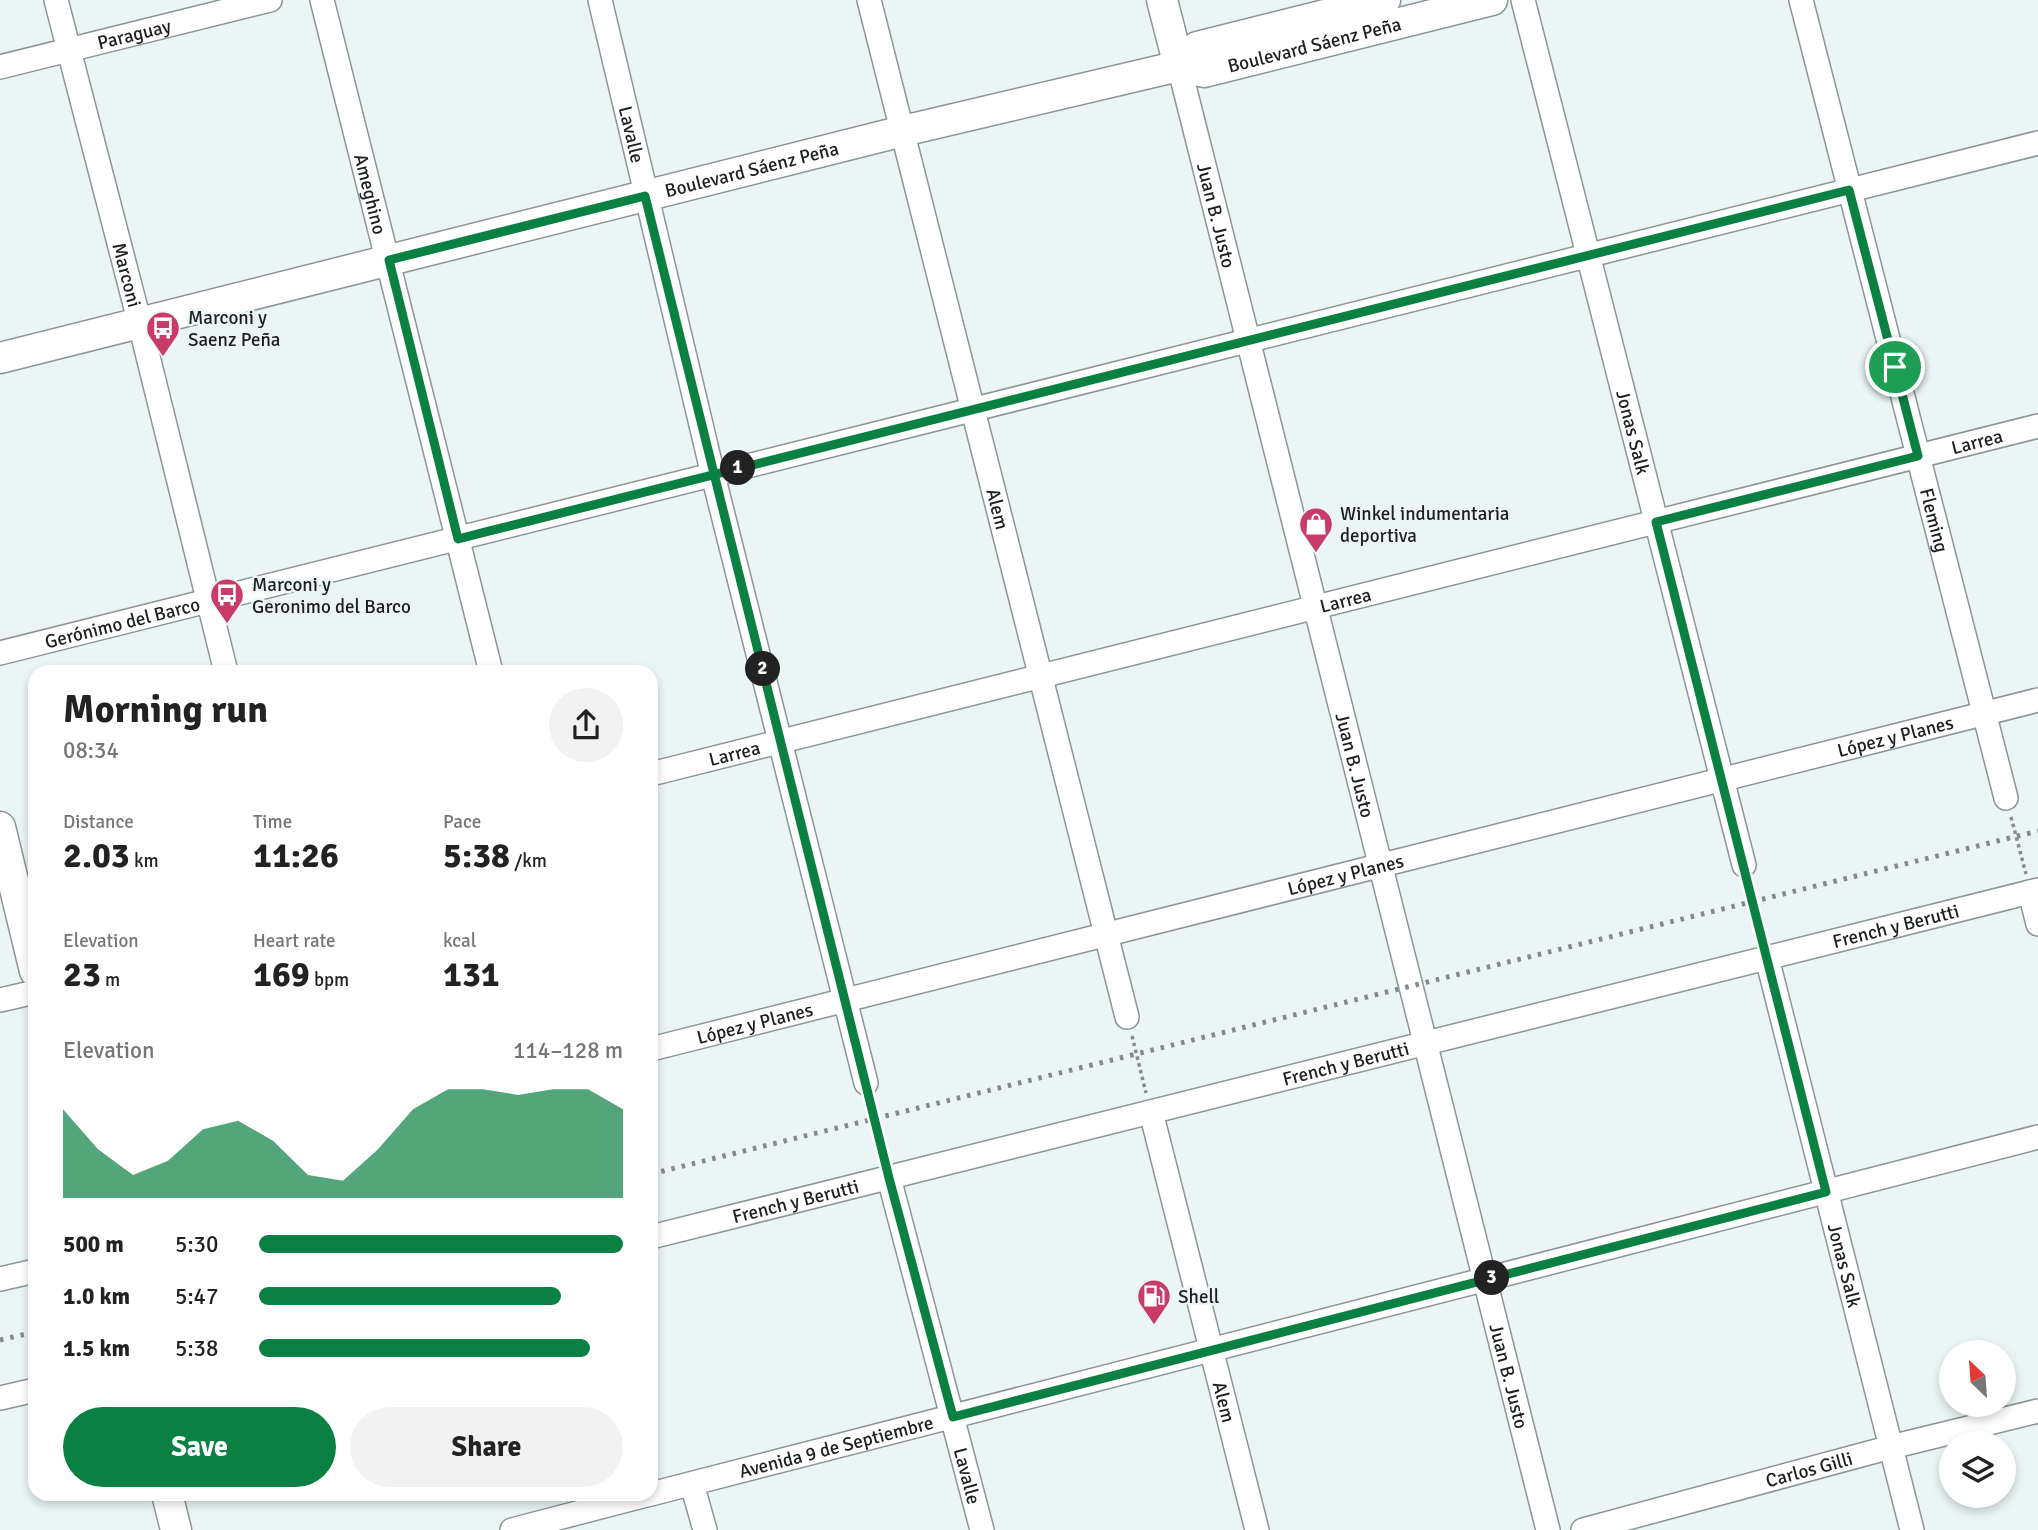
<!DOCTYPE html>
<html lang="en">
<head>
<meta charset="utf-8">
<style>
  :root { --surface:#fff; --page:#f2f2f2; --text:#222; --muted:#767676; --accent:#0b8043 }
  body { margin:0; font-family:Signika,sans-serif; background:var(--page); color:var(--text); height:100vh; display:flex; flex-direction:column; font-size:26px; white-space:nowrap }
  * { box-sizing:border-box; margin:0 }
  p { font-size:23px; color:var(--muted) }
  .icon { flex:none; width:38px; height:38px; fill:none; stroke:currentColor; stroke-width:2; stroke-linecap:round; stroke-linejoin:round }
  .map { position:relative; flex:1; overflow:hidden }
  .drawer { position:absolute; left:28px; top:665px; width:630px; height:836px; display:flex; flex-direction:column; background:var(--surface); border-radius:21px; box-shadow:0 4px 10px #0003 }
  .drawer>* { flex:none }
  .needle { width:46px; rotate:335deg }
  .controls { position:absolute; left:1939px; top:1340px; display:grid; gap:14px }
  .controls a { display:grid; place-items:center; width:77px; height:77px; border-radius:50%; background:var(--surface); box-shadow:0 4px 10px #0003; font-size:35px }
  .pin { position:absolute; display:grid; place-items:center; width:60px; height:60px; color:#fff; margin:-30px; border:4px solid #fff; border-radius:50%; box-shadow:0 2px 7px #0007 }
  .km { position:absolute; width:35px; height:35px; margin:-18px; border-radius:50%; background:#222; color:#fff; font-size:19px; line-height:35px; text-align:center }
  .round { display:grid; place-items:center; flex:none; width:74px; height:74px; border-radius:37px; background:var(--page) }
  .head { display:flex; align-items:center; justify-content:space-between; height:119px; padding:0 35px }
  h1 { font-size:38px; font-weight:800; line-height:52px }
  .stats { display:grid; grid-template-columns:repeat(3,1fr); gap:10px; height:119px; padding:7px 35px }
  .stats div { display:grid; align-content:center }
  .stats b { font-size:35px; font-weight:800 }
  .stats small { font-size:19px; font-weight:400 }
  .stats p { font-size:19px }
  .chart { height:196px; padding:14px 35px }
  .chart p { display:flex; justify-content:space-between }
  .chart svg { width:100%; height:126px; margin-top:7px; fill:var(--accent); opacity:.7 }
  .button { display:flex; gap:14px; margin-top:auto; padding:14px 35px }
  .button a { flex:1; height:80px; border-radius:42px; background:var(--accent); color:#fff; font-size:28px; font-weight:800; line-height:80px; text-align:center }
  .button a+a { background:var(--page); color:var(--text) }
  ul { padding:0 35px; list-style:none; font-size:23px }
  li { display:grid; grid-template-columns:112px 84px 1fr; align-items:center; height:52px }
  li i { height:18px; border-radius:9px; background:var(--accent) }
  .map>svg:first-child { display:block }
</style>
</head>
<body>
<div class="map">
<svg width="2038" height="1530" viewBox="0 0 2038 1530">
  <rect width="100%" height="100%" fill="#ebf5f5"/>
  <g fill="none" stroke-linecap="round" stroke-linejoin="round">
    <g stroke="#8d9596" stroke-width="26">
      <g id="minor">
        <path id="s1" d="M56,0L140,324L226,672"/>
        <path id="s2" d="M322,0L491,672"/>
        <path id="s3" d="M600,0L713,475L866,1083"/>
        <path id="s4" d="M869,0L1127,1017"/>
        <path id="s5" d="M1523,0L1744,865"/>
        <path id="s6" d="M1801,0L2006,798"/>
        <path id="s7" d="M1179,66L1548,1530"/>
        <path id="s8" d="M0,67L270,0"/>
        <path id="s9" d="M0,653L2038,143"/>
        <path id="s10" d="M651,774L2038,426"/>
        <path d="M2030,892L2038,924"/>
        <path id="s11" d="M1767,958L1912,1530"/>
        <path d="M0,1000L35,992"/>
        <path id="s12" d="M651,1049L2038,700"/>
        <path id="s13" d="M1151,1112L1257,1530"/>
        <path id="s14" d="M889,1178L982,1530"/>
        <path id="s15" d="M651,1237L2038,890"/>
        <path d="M0,1279L35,1271"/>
        <path d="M0,1398L35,1390"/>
        <path d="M692,1484L705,1530"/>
        <path id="s16" d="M651,1494L2038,1137"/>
        <path d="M512,1530L650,1494"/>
        <path id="s17" d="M1583,1530L1891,1447L2038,1411"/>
      </g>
    </g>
    <g stroke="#8d9596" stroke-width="33">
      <g id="major">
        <path d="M1162,0L1179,66"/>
        <path d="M1179,66L1197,47L1385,0"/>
        <path id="s18" d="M0,358L903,131L1179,66L1204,72L1492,0"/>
        <path d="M0,827L35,971"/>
        <path d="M167,1494L176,1530"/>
      </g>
    </g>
    <path stroke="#868c8c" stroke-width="3.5" stroke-dasharray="3.5 3.5" stroke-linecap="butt" d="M2011,817L2026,874
      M1748,884L1763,941
      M1132,1036L1146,1093
      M870,1102L884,1159"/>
    <use href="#minor" stroke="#fff" stroke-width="23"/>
    <use href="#major" stroke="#fff" stroke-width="30"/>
    <path stroke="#838a8a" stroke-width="5" stroke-dasharray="3.5 7" stroke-linecap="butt" d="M651,1174L2038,831
      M0,1340L35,1332"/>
  </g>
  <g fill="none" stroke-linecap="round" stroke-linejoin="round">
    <g stroke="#fff" stroke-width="14">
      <path id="route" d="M1895,367L1849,190C1385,307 921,421 458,539L389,260L645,196L889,1178L953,1417L1826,1192L1656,522L1918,456L1895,367"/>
    </g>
    <use href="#route" stroke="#0b8043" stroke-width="9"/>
  </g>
  <defs>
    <g id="bus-pin" transform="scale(1.75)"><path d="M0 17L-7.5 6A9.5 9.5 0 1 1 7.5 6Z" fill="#c93b69" stroke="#ebf5f5"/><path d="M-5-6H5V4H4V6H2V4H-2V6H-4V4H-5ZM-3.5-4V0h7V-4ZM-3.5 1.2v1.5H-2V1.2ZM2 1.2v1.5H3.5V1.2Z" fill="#fff"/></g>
    <g id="shop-pin" transform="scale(1.75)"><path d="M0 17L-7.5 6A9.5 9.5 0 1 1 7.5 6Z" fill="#c93b69" stroke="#ebf5f5"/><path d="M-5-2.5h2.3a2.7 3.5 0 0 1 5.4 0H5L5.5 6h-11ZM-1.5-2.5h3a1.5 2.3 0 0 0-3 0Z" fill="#fff"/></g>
    <g id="fuel-pin" transform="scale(1.75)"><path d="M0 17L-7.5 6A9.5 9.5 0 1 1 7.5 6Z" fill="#c93b69" stroke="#ebf5f5"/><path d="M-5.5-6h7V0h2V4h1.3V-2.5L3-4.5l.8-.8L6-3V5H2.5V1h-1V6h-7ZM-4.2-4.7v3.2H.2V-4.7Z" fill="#fff"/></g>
  </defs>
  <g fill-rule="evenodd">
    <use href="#bus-pin" x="163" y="328"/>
    <use href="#shop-pin" x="1316" y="524"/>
    <use href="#bus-pin" x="227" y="595"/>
    <use href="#fuel-pin" x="1154" y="1296"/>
  </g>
  <g text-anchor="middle" stroke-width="5" stroke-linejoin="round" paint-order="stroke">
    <g font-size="19" fill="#1c1f1f" stroke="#ebf5f5">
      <text dy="7" stroke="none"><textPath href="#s8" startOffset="138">Paraguay</textPath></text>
      <text dy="7" stroke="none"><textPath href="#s18" startOffset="1354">Boulevard Sáenz Peña</textPath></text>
      <text dy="7" stroke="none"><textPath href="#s3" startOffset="138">Lavalle</textPath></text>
      <text dy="7" stroke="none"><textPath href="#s18" startOffset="775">Boulevard Sáenz Peña</textPath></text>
      <text dy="7" stroke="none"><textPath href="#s2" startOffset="200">Ameghino</textPath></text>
      <text dy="7" stroke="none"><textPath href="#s7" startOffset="154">Juan B. Justo</textPath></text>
      <text dy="7" stroke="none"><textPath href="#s1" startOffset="284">Marconi</textPath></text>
      <text dy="7" stroke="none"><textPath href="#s5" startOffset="446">Jonas Salk</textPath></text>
      <text dy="7" stroke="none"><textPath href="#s10" startOffset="1367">Larrea</textPath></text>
      <text dy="7" stroke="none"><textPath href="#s4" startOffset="525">Alem</textPath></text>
      <text dy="7" stroke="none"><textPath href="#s6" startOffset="537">Fleming</textPath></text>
      <text dy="7" stroke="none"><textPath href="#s10" startOffset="716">Larrea</textPath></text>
      <text dy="7" stroke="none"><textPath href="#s9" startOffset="126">Gerónimo del Barco</textPath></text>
      <text dy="7" stroke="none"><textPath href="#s12" startOffset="1283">López y Planes</textPath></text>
      <text dy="7" stroke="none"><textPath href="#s10" startOffset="86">Larrea</textPath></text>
      <text dy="7" stroke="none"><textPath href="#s7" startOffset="721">Juan B. Justo</textPath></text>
      <text dy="7" stroke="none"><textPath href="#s12" startOffset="716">López y Planes</textPath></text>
      <text dy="7" stroke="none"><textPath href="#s15" startOffset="1283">French y Berutti</textPath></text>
      <text dy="7" stroke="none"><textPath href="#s12" startOffset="107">López y Planes</textPath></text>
      <text dy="7" stroke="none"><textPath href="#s15" startOffset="716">French y Berutti</textPath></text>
      <text dy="7" stroke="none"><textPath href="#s15" startOffset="149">French y Berutti</textPath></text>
      <text dy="7" stroke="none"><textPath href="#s11" startOffset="317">Jonas Salk</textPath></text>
      <text dy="7" stroke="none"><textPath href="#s7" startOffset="1351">Juan B. Justo</textPath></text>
      <text dy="7" stroke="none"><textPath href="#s13" startOffset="299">Alem</textPath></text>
      <text dy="7" stroke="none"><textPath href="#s16" startOffset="191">Avenida 9 de Septiembre</textPath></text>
      <text dy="7" stroke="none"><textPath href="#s17" startOffset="234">Carlos Gilli</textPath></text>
      <text dy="7" stroke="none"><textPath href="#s14" startOffset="308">Lavalle</textPath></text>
    </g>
    <g font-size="19" fill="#1c1f1f" stroke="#ebf5f5" text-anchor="start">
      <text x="188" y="324">Marconi y<tspan x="188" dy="22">Saenz Peña</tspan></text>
      <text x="1340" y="520">Winkel indumentaria<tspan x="1340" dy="22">deportiva</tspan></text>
      <text x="252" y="591">Marconi y<tspan x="252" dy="22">Geronimo del Barco</tspan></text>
      <text x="1178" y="1303">Shell</text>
    </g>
  </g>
</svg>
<div class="controls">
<a><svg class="needle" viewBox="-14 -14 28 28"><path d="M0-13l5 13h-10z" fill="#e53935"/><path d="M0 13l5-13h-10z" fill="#767676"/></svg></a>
<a><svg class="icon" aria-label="layers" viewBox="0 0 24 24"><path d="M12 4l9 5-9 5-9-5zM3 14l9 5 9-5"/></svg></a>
</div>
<div class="pin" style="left:1895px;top:367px;background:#1e9e55"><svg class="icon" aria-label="arrive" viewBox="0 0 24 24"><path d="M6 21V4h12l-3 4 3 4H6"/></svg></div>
<b class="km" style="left:738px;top:468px">1</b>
<b class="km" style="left:763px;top:669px">2</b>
<b class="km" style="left:1492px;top:1278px">3</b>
<section class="drawer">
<div class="head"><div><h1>Morning run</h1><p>08:34</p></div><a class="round"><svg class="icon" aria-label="share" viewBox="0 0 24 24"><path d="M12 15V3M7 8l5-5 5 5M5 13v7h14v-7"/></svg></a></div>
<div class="stats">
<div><p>Distance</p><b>2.03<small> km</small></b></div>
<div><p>Time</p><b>11:26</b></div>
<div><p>Pace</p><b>5:38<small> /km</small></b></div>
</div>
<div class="stats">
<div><p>Elevation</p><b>23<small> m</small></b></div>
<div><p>Heart rate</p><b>169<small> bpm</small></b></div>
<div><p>kcal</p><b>131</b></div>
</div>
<div class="chart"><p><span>Elevation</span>114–128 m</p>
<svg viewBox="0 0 160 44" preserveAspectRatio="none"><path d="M0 44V13L10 27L20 36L30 31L40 20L50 17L60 24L70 36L80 38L90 27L100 13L110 6L120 6L130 8L140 6L150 6L160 13V44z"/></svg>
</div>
<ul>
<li><b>500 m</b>5:30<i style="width:100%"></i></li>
<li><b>1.0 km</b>5:47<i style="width:83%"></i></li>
<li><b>1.5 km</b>5:38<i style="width:91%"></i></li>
</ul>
<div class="button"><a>Save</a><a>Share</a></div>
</section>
</div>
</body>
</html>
